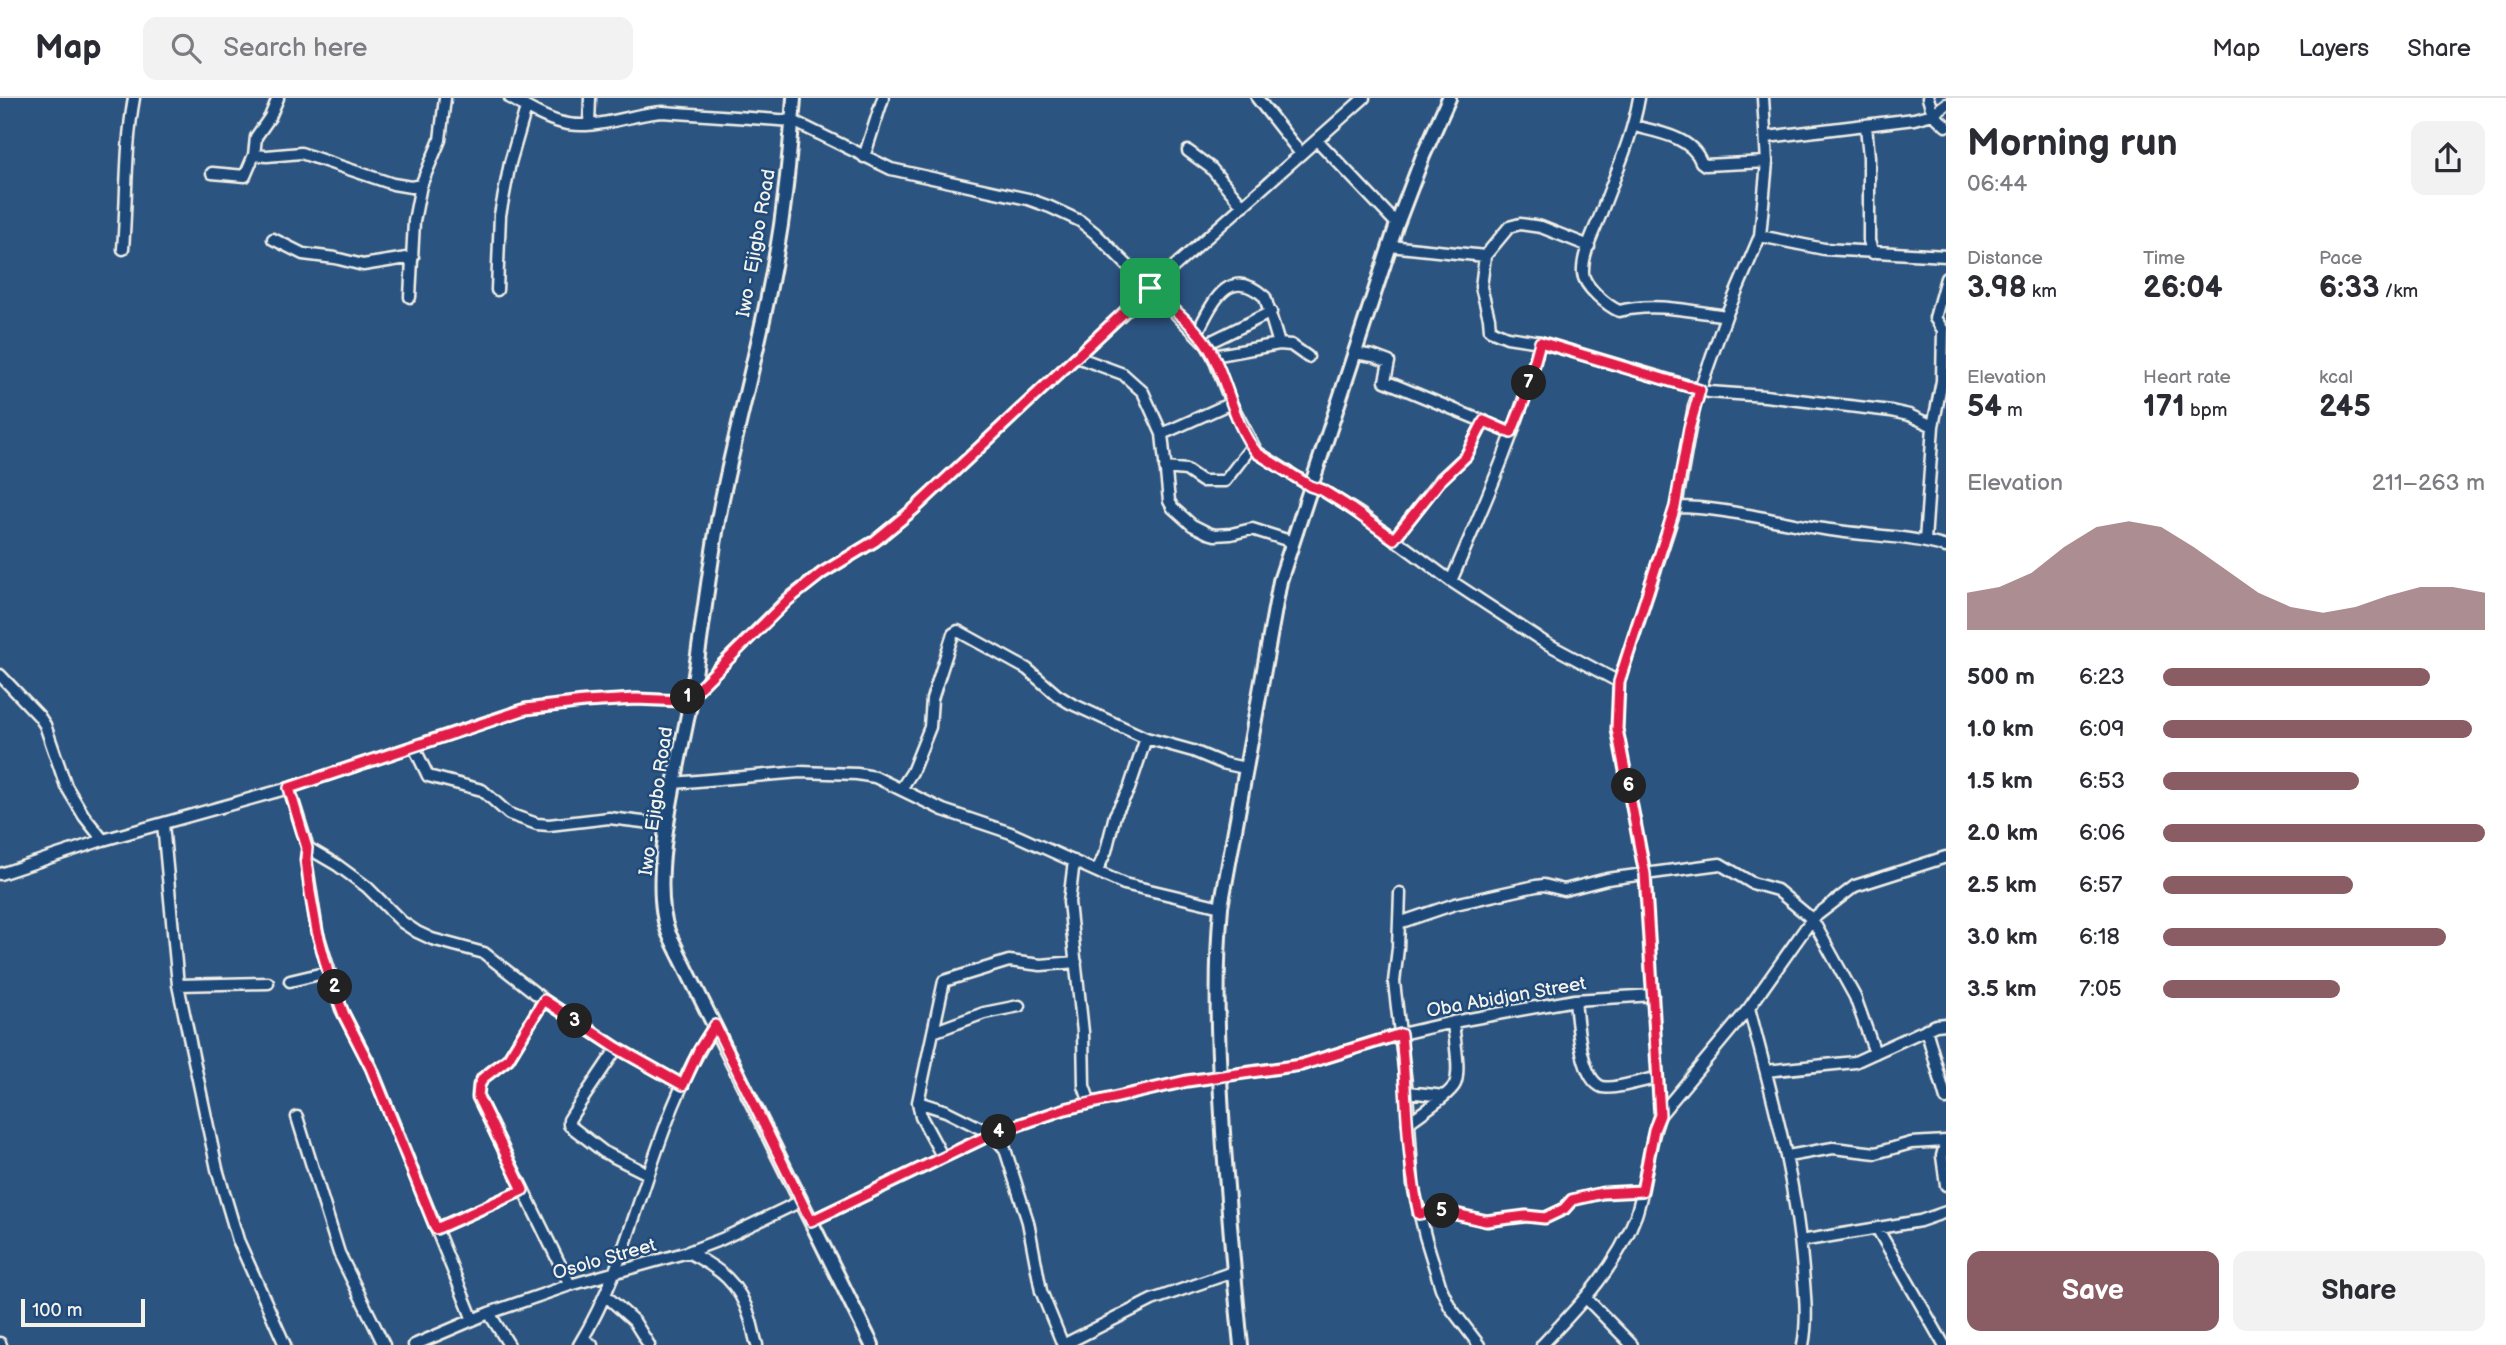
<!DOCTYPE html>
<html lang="en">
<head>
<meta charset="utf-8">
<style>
  :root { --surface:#fff; --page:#f2f2f3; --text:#2b2b33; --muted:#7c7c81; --line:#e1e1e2; --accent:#8a5d65 }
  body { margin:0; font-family:"Balsamiq Sans",sans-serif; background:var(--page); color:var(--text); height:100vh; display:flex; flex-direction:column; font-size:26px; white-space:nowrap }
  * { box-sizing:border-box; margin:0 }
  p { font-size:23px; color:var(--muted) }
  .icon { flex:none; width:38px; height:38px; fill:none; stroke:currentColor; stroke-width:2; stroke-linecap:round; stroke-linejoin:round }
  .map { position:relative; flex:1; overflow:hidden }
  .sheet { display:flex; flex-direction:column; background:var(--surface); width:560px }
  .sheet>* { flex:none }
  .scale { position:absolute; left:21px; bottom:18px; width:124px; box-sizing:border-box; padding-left:7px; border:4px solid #f4f1e8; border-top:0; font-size:19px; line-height:24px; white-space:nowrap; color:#f4f1e8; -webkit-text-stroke:5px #1f4a7a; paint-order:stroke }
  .pin { position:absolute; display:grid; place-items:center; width:60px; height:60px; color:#fff; margin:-30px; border-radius:14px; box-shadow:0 4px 10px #0006 }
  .km { position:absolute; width:35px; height:35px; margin:-18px; border-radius:50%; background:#222; color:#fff; font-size:19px; line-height:35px; text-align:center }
  .round { display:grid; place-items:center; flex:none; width:74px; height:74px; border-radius:14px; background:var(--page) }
  .headline { display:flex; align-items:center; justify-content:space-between; height:119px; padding:0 21px }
  h1 { font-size:38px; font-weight:800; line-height:52px }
  .stats { display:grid; grid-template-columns:repeat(3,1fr); gap:10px; height:119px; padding:7px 21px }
  .stats div { display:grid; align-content:center }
  .stats b { font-size:30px; font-weight:800 }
  .stats small { font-size:19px; font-weight:400 }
  .stats p { font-size:19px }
  .chart { height:196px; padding:14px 21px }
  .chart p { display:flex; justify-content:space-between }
  .chart svg { width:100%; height:126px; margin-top:7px; fill:var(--accent); opacity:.7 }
  .button { display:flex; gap:14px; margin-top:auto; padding:14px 21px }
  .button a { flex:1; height:80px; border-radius:14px; background:var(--accent); color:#fff; font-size:28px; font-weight:800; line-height:80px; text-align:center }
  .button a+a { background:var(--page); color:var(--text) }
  ul { padding:0 21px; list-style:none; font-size:23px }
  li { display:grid; grid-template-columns:112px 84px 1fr; align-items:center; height:52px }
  li i { height:18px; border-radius:9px; background:var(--accent) }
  header { display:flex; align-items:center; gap:42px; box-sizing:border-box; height:98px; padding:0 35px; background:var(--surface); border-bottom:2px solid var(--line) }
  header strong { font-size:33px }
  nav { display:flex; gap:38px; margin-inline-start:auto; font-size:24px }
  .search { width:490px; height:63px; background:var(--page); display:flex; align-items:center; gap:18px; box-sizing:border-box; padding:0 24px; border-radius:14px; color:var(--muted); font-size:26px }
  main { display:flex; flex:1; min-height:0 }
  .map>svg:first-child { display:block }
</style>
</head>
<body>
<header>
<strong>Map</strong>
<div class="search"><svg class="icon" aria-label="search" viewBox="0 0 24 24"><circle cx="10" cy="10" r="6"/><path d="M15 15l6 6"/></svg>Search here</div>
<nav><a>Map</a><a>Layers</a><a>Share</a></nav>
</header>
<main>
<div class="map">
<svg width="1946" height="1247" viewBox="0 0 1946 1247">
  <rect width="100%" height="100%" fill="#2c5481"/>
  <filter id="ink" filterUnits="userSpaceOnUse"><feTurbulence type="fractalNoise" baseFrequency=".0143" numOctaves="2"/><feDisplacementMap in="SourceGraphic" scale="14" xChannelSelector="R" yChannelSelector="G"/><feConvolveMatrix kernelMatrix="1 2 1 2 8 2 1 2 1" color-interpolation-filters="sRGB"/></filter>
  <g filter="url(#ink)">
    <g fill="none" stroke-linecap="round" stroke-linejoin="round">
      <g stroke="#f4f1e8" stroke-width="15">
        <path id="minor" d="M510,0C526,9 541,19 559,24C593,34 629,16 662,14L793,23L891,71L1028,101L1050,109L1080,123L1095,135L1206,246L1213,258L1231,305L1257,354L1310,388L1322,392L1359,415L1451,483L1544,544L1619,584
          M1257,0L1301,56
          M1639,0C1632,41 1614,79 1600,118C1593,135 1582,157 1583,175C1584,189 1608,208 1619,213C1655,204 1690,213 1726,218
          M1928,0L1933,16L1946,28
          M589,26L590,0
          M1634,28C1658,34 1692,39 1701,64L1705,67L1767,64
          M1866,28L1869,59V143L1873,155
          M1767,39L1914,21L1933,16L1946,6
          M1317,42L1397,126
          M1188,53L1211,70L1243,108
          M254,57L267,58L301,55L393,86L411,89L421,87
          M864,59L883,0
          M212,75L245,78L254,57L256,39L270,19L278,0
          M1760,138L1824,151L1946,158
          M273,141L303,156L335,160L363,167L413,159
          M1390,148L1485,158
          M1589,148L1541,129L1520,126L1509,129L1485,158L1481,189L1489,220L1490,232L1507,239L1540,244L1709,294L1765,298L1891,313L1909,317L1933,328
          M123,151C127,101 125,50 134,0
          M497,192L500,117L510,65L526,10
          M410,199L414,123L421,87L440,42L445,0
          M1197,235C1212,206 1228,166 1265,199L1279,246
          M1206,246L1271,214
          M1354,255L1373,258L1389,264L1385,283L1511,335
          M1213,258L1279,246L1291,247L1308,259
          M1077,259L1123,276L1143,294L1162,336L1169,403L1173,410L1192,427L1208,435L1215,437L1231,436L1252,431L1293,444
          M1162,336L1231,305
          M1165,370L1186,372L1202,383H1225L1252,348
          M1676,409C1725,409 1775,424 1824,431C1865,438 1907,437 1946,449
          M1394,441L1439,383L1466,358L1484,323
          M1925,443L1933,328L1942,283L1943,232L1935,220L1946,180
          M1451,483C1485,405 1520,327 1540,244
          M0,577L39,618L45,627L66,688L84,718L103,742
          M414,649L428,678L482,692L509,716L537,726L549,727L609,720L668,727
          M674,685L800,674L857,676L875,679L943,712L1011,735L1124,786L1221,809
          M289,690L308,750L306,762L317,833L341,911L371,969L473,1222
          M901,691L912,674L930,629L932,601L953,536L958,533L1027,571L1057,597L1070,605L1146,640L1193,653L1222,665L1245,670
          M163,726L178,887L217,1071L238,1142L285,1247
          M308,750L337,767L367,789L402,824L417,834L432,841L484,855L544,902L617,950L683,987
          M1074,763L1069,804L1083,934L1084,988L1090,1005
          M1097,773L1106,753L1115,717L1129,691L1146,640
          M0,776L103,742L289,690L525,611L584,604L636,601L683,603L692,597L787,502L822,475L875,443L914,411L1150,190L1364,0
          M1400,795L1398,850L1394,884L1407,994L1413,1088L1425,1138L1441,1190L1450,1209L1479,1247
          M1399,825L1455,806L1536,788L1544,787L1564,792L1607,781L1720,766L1752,785L1777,792L1812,821L1855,899L1875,955
          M290,883L328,874
          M178,887L268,885
          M544,902L508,961L483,980L479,987L478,999L570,1187
          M1575,902C1577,922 1580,981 1602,989C1612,992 1645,982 1656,980
          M1749,910C1772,998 1796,1081 1803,1172C1805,1197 1808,1222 1803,1247
          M1926,931L1946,1001
          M933,934L984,915L1019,908
          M617,950L574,1014L569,1022V1027L604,1054L648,1076
          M1766,973L1855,964L1936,927L1946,926
          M1407,994L1444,998
          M918,1004L946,1013L992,1036L1005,1051L1028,1124L1041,1193L1063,1247
          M1660,1017L1645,776L1617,631L1619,584L1676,409L1694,308L1726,218L1760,138L1767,64L1763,0
          M297,1019L339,1155L384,1247
          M1408,1025C1418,1017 1451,996 1455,986C1461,972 1454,940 1453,924
          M1946,1043L1942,1058L1946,1087
          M942,1058L921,1019L918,1004L944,883L1009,863L1041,867L1076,864
          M1788,1058L1833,1050L1876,1055L1911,1045L1946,1043
          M1419,1116L1438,1112L1487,1123L1526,1118L1545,1120L1564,1111L1572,1102L1603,1095L1641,1093
          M811,1123L992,1036L1065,1011L1187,983L1301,967L1401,936L1453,924L1575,902L1653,897
          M1877,1130L1944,1247
          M436,1131L523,1092
          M1801,1143L1920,1123L1946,1114
          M688,1154C720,1171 739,1184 750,1220C753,1229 754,1238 757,1247
          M605,1197L634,1223L649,1247
          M1586,1200L1632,1247
          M489,1215L509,1247
          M583,1240L592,1247
          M0,1245L1,1247
          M414,1247L489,1215L570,1187L688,1154L722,1141L801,1103
          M579,1247C639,1148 650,1025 715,927
          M1063,1247L1152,1202L1233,1174
          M1542,1247C1579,1208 1617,1169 1636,1117C1647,1084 1647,1049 1660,1017L1749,910L1812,821L1855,788L1946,759"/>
      </g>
      <g stroke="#f4f1e8" stroke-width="18">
        <path id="major" d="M794,0C791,42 787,85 781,127C767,219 741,310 722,401C709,466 703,531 692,595C682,657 646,780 669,836L872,1247
          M1241,1247C1234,1181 1229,1116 1224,1050C1219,970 1214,889 1221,809L1280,483L1397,126L1423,58L1449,0"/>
      </g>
      <use href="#minor" stroke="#1f4a7a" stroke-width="10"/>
      <use href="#major" stroke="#1f4a7a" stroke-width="12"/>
    </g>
  </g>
  <g fill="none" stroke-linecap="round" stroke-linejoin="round" filter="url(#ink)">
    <g stroke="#fff" stroke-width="14">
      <path id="route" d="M1150,190C1171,210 1200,230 1213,257C1229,289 1234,327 1257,355L1310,388L1322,392L1343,405L1394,441L1440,383L1466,358L1484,323L1511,335L1524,303L1540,244L1700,292L1689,331L1675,409L1619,584L1617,631L1645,776L1660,1017L1654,1032L1642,1093L1602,1095L1572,1102L1564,1111L1545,1120L1526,1118L1486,1123L1438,1112L1419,1116C1406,1057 1407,996 1401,936L1301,967L1187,983L1065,1011L992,1036L811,1123L715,927L699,952L683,987L617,950L544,902L508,961L483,980L479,988L478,999L523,1092L436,1131L371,970L344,917L328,874L317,833L310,794L306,761L307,750L289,690L526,611L584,604L636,601L683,603L692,597L788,502L822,475L875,443L914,411Z"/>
    </g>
    <use href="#route" stroke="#e11d48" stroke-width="9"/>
  </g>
  <g text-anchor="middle" stroke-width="5" stroke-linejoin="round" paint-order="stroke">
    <g font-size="19" fill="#f4f1e8" stroke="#1f4a7a">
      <text transform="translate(755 145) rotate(-80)" y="7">Iwo - Ejigbo Road</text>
      <text transform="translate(655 703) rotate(-82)" y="7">Iwo - Ejigbo Road</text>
      <text transform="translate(1506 898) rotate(-10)" y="7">Oba Abidjan Street</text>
      <text transform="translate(604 1160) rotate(-16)" y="7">Osolo Street</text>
    </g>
  </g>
</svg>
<div class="scale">100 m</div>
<div class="pin" style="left:1150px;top:190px;background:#1e9e55"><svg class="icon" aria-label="arrive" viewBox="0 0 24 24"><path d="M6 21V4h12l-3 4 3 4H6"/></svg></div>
<b class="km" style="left:688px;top:599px">1</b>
<b class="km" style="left:335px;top:889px">2</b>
<b class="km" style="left:575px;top:923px">3</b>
<b class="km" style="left:999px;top:1034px">4</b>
<b class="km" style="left:1442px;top:1113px">5</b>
<b class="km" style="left:1629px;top:688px">6</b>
<b class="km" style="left:1529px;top:285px">7</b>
</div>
<section class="sheet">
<div class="headline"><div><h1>Morning run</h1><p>06:44</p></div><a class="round"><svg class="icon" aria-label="share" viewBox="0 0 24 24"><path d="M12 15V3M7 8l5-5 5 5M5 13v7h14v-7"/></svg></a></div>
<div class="stats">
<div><p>Distance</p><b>3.98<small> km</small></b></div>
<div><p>Time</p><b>26:04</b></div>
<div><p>Pace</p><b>6:33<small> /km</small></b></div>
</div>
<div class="stats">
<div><p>Elevation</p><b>54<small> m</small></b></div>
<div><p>Heart rate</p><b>171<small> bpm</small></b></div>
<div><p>kcal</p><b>245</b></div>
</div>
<div class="chart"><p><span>Elevation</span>211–263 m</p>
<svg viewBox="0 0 160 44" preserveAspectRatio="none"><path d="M0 44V31L10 29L20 24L30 15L40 8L50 6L60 8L70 15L80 23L90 31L100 36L110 38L120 36L130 32L140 29L150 29L160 31V44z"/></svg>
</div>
<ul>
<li><b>500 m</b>6:23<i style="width:83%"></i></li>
<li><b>1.0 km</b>6:09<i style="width:96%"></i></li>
<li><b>1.5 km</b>6:53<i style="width:61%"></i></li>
<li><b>2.0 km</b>6:06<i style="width:100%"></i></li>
<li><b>2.5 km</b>6:57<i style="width:59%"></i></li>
<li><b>3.0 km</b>6:18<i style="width:88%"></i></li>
<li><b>3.5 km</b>7:05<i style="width:55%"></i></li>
</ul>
<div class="button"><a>Save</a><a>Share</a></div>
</section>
</main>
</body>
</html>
